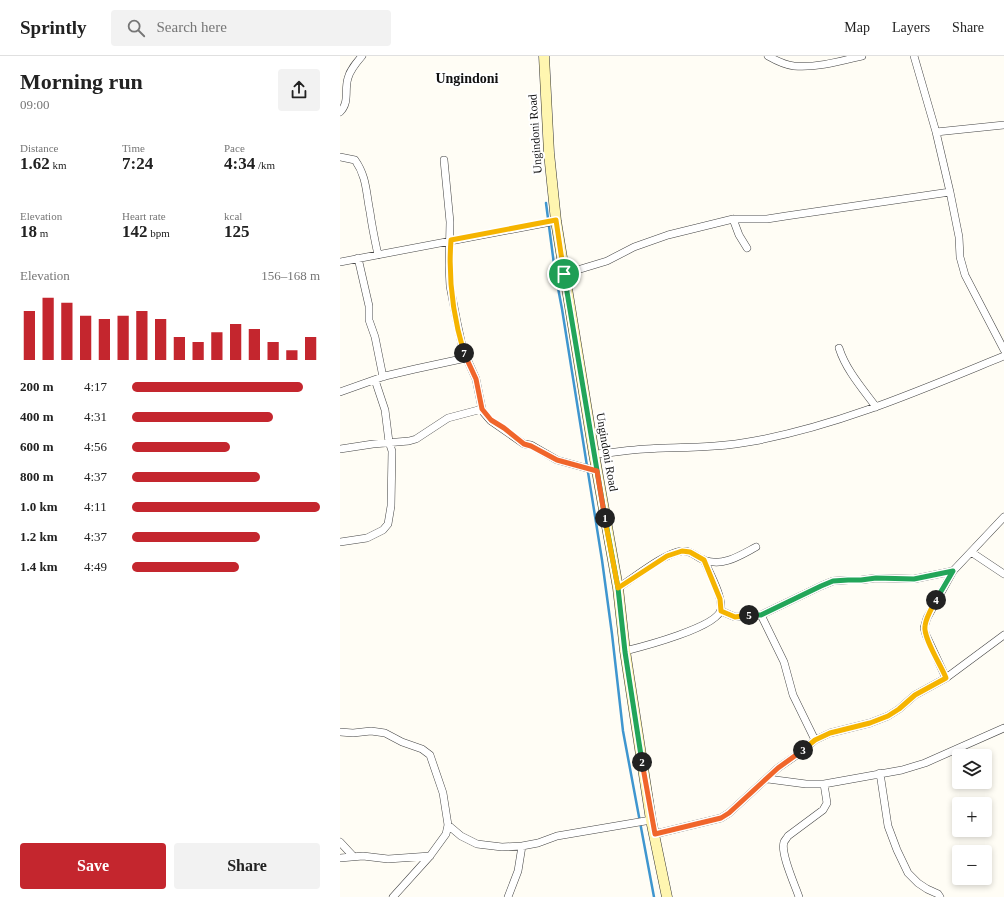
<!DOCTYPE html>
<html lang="en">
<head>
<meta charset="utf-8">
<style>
  :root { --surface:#fff; --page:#f2f2f2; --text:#222; --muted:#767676; --line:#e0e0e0; --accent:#c4262e }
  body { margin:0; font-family:Georgia,serif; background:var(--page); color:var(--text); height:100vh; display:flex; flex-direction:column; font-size:15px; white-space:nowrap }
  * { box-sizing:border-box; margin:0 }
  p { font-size:13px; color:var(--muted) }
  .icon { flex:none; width:22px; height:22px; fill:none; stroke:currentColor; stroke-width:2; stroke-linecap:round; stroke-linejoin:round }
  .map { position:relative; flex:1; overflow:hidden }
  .drawer { display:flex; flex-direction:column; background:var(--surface); width:340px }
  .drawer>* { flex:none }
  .tools { position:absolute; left:612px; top:693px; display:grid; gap:8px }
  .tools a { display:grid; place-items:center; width:40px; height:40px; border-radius:4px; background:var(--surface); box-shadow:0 2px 6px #0003; font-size:20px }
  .pin { position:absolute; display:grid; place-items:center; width:34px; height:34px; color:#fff; margin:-17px; border:2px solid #fff; border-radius:50%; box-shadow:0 1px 4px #0007 }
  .km { position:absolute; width:20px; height:20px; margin:-10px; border-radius:50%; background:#222; color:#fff; font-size:11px; line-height:20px; text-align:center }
  .round { display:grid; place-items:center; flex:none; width:42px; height:42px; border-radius:4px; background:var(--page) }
  .overview { display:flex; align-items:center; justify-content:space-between; height:68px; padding:0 20px }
  h1 { font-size:22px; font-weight:600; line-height:30px }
  .metrics { display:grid; grid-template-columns:repeat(3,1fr); gap:6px; height:68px; padding:4px 20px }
  .metrics div { display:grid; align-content:center }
  .metrics b { font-size:17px; font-weight:600 }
  .metrics small { font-size:11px; font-weight:400 }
  .metrics p { font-size:11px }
  .chart { height:112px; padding:8px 20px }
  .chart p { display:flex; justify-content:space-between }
  .chart svg { width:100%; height:72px; margin-top:4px; stroke:var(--accent); stroke-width:6 }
  .primary-button { display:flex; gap:8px; margin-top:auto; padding:8px 20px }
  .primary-button a { flex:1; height:46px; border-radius:4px; background:var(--accent); color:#fff; font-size:16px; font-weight:600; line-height:46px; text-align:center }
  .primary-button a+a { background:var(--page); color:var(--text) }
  ul { padding:0 20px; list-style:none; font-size:13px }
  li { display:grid; grid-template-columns:64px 48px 1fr; align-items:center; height:30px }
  li i { height:10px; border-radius:5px; background:var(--accent) }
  header { display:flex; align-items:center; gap:24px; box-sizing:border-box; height:56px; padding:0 20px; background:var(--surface); border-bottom:1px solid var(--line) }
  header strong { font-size:19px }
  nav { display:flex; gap:22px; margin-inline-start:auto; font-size:14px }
  .search { width:280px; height:36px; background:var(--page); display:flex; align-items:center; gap:10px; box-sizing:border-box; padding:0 14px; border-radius:4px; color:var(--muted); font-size:15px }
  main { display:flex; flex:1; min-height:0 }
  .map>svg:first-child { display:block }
</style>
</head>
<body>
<header>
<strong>Sprintly</strong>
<div class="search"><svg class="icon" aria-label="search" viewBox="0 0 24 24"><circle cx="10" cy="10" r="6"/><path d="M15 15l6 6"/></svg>Search here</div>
<nav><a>Map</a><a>Layers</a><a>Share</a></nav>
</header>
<main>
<section class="drawer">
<div class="overview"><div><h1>Morning run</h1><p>09:00</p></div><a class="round"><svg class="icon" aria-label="share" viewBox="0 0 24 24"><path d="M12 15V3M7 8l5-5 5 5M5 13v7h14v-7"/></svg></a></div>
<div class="metrics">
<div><p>Distance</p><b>1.62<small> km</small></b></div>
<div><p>Time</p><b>7:24</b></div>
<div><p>Pace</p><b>4:34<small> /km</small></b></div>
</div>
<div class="metrics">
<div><p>Elevation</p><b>18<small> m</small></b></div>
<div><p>Heart rate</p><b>142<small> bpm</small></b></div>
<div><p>kcal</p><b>125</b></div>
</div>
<div class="chart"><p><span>Elevation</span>156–168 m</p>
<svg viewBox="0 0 160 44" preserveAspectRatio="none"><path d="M5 44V14M15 44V6M25 44V9M35 44V17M45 44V19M55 44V17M65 44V14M75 44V19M85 44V30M95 44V33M105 44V27M115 44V22M125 44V25M135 44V33M145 44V38M155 44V30"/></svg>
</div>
<ul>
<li><b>200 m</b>4:17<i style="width:91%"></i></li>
<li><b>400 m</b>4:31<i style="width:75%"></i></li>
<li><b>600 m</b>4:56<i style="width:52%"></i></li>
<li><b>800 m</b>4:37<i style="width:68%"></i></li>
<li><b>1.0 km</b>4:11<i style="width:100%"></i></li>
<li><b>1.2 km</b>4:37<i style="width:68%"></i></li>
<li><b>1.4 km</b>4:49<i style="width:57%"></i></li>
</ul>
<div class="primary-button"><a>Save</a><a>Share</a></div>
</section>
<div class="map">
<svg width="664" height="841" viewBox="0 0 664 841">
  <rect width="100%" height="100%" fill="#fffdf5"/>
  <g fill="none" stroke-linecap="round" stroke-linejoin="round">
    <path stroke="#3f96cf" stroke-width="2.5" d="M206,147L215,216L222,253L262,504L272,578L283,675L314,841"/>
    <g stroke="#444" stroke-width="8">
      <path id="minor" d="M428,0C435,4 446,9 454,10C477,12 501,5 522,0
        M574,0L596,76L610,136L619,181L620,201L625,219L664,294
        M0,56C10,46 4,34 8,22C10,14 16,7 22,0
        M596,76L664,69
        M0,101L15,104C27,121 26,137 30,156C32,171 35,185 38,199
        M104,104L110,166L109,210L110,230L117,266L123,294L136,323L142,353L144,357L151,365L184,388L191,389L217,404L257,415
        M393,163L399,179L407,192
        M18,202L29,250V264L35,281L43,321
        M0,206L216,165
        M224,218L267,205L294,191L328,179L393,163H427L446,160L610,136
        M499,292C506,314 522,332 536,351
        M0,336L45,320L75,313L126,302
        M0,393L33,388L69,385L76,383L108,362L142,353
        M254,398C271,397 288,394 305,393C342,391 378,392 414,385C501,369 583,333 664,300
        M0,486L27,482L43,474L48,468L51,450L52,395L49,386L45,354L35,324
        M631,496L664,518
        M278,532C294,522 324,497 342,495C351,494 356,501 364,504C383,511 399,500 416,491
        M381,555L395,561L421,559L444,606L453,639L475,684
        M421,559L481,530L493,525L508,524H521L536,522L574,523L613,515
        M285,595C301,591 379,571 381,553C382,539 370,518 364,504
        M606,622L586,579L584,572L587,562L613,515L664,461
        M0,676L13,677L31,675L45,677L62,686L82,693L90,699L103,737L108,769L106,778L90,800L53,841
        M540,717L548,770L557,794L568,817L578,827L587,833L598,838L600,841
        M428,723L466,728H484L562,714L585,707L664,672
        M108,769L121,780L137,788L162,791L182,790L198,787L217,780L311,764
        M315,778L381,762L389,757L438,712L461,696L475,684L490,677L530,667L548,660L559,653L575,639L606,622L664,579
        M0,786L13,800
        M0,802L23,800L48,803L90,800
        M168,841L178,815L182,790
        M459,841C455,829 440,797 444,786C445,784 447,782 448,780L483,754L487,747L484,728"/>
    </g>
    <g stroke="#333" stroke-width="11">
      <path id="secondary" d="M204,0L209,97L216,165L254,398L278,532L285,595L311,764L327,841"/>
    </g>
    <use href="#minor" stroke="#fff" stroke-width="7"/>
    <use href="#secondary" stroke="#fff6b0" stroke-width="10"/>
  </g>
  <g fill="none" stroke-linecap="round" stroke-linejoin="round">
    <g stroke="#fff" stroke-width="8">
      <path id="split-1" d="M224,218L265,462"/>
    </g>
    <g stroke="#fff" stroke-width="8">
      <path id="split-2" d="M265,462L278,532L285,596L302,706"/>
    </g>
    <g stroke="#fff" stroke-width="8">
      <path id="split-3" d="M302,706L315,778L381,762L389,757L438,712L463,694"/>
    </g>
    <g stroke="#fff" stroke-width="8">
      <path id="split-4" d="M463,694L475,684L490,677L530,667L548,660L559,653L575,639L606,622C601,609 583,582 585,570C586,561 592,552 596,544"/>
    </g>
    <g stroke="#fff" stroke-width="8">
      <path id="split-5" d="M409,559H421L481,530L493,525L508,524H521L536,522L574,523L613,515L596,544"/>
    </g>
    <g stroke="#fff" stroke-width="8">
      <path id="split-6" d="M266,469L278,532L327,500L342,495L350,496L364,504L380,543L381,555L395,561L409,559"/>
    </g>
    <g stroke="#fff" stroke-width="8">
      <path id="split-7" d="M124,297L136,323L142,353L151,364L164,372L184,388L191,390L217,404L257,415L266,469"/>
    </g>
    <g stroke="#fff" stroke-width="8">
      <path id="split-8" d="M124,297C113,260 108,223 111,184L216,164L224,218"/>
    </g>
    <use href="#split-1" stroke="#22a559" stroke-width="5"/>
    <use href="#split-2" stroke="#22a559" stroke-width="5"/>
    <use href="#split-3" stroke="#f0652b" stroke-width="5"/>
    <use href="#split-4" stroke="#f5b400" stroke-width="5"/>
    <use href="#split-5" stroke="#22a559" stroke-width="5"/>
    <use href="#split-6" stroke="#f5b400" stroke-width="5"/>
    <use href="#split-7" stroke="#f0652b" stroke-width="5"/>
    <use href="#split-8" stroke="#f5b400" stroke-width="5"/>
  </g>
  <g text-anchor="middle" stroke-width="4" stroke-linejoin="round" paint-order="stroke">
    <g font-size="12" fill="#111" stroke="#fff">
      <text transform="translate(195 78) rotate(-94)" y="4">Ungindoni Road</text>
      <text transform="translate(267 396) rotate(80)" y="4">Ungindoni Road</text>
    </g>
    <g font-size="14" font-weight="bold" fill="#111" stroke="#fff">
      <text x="127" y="27">Ungindoni</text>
    </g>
  </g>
</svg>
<div class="tools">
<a><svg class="icon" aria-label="layers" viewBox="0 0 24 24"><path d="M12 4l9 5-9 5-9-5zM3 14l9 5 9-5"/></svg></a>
<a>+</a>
<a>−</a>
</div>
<div class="pin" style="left:224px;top:218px;background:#1e9e55"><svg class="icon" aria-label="arrive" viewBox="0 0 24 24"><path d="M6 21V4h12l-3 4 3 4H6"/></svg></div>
<b class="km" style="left:265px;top:462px">1</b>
<b class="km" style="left:302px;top:706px">2</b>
<b class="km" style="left:463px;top:694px">3</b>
<b class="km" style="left:596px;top:544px">4</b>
<b class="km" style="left:409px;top:559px">5</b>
<b class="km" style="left:124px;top:297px">7</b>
</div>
</main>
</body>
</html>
